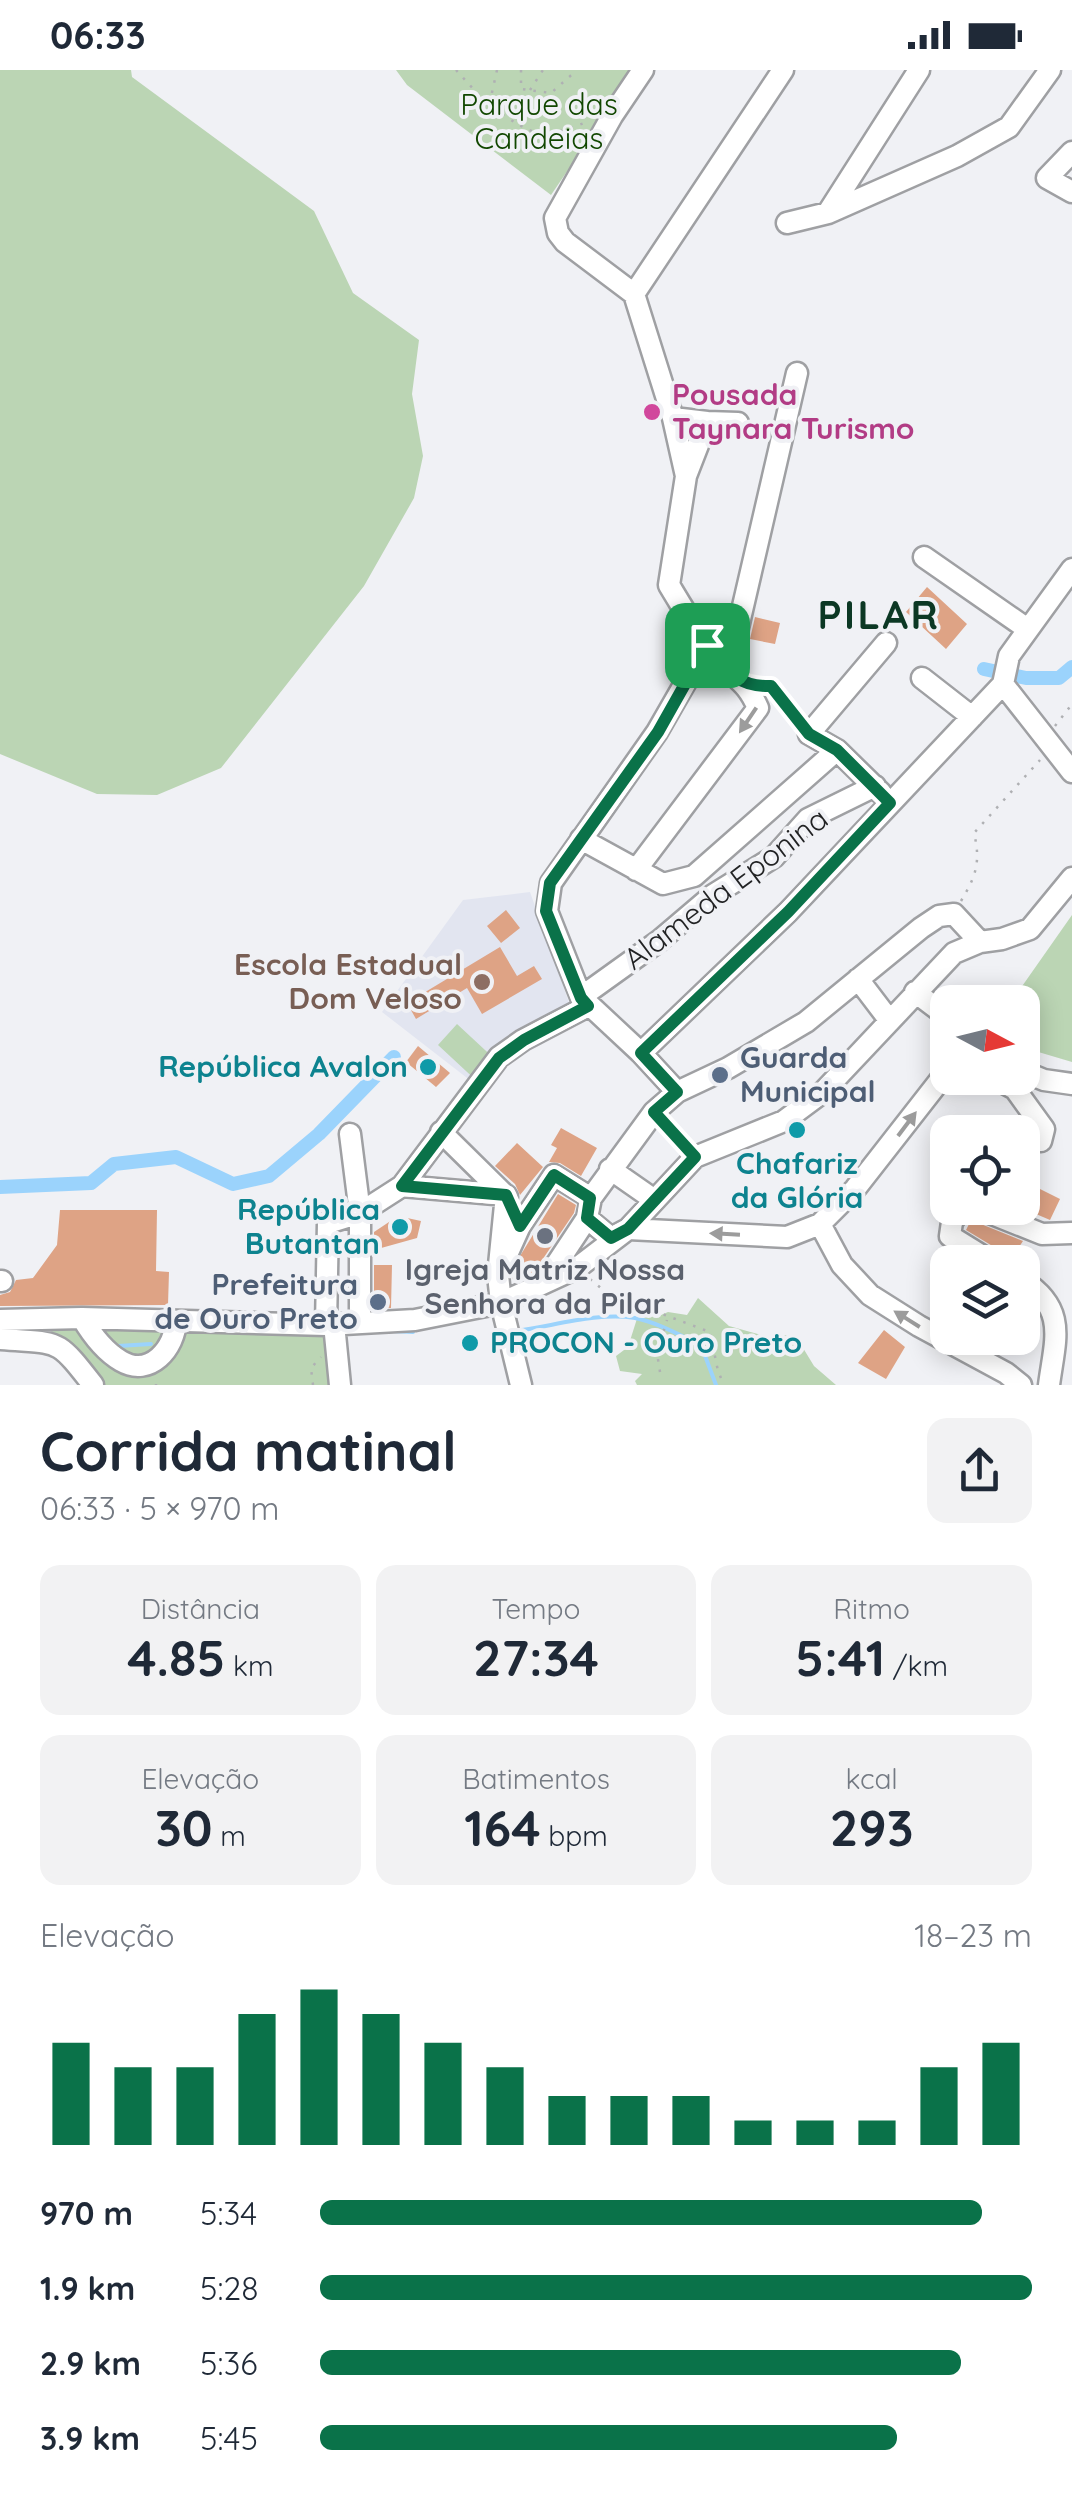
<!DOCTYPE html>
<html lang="pt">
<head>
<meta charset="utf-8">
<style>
  :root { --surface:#fff; --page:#f2f2f3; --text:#1f2937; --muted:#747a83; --accent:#0a7249 }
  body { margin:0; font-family:Quicksand,sans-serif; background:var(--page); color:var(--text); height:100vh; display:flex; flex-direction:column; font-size:38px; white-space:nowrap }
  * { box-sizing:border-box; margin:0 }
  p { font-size:32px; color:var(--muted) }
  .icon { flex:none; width:55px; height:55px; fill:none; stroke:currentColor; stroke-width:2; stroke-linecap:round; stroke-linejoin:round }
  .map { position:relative; height:1315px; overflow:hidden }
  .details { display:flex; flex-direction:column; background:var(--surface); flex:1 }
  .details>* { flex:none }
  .needle { width:65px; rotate:97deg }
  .tools { position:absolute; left:930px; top:915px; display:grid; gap:20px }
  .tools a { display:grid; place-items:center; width:110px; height:110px; border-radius:20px; background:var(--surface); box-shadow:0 5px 25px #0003; font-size:50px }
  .pin { position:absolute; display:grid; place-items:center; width:85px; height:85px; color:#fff; margin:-42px; border-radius:20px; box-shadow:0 5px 15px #0006 }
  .round { display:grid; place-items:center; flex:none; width:105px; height:105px; border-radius:20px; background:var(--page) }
  .summary { display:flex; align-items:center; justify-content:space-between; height:170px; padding:0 40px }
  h1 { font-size:55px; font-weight:800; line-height:75px }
  .metrics { display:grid; grid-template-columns:repeat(3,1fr); gap:15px; height:170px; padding:10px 40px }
  .metrics div { display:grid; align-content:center; border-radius:20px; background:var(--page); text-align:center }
  .metrics b { font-size:50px; font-weight:800 }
  .metrics small { font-size:28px; font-weight:400 }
  .metrics p { font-size:28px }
  .chart { height:280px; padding:20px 40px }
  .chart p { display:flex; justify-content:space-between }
  .chart svg { width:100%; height:180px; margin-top:10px; stroke:var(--accent); stroke-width:6 }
  ul { padding:0 40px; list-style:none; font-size:32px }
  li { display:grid; grid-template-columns:160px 120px 1fr; align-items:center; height:75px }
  li i { height:25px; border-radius:12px; background:var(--accent) }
  .status { display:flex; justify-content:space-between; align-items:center; height:70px; padding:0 50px; background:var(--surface); direction:ltr }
  .status svg { height:28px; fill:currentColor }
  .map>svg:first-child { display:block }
</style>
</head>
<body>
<div class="status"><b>06:33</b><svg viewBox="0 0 49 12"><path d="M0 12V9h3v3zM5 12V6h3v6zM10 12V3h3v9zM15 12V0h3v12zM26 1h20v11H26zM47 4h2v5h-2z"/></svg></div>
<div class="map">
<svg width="1072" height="1315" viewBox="0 0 1072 1315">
  <rect width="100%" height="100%" fill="#f0f1f5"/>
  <path fill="#e2e5f0" d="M530,822L572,941L505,989L480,1018L382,942L463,830Z"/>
  <path fill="#bbd5b4" d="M0,0H131L132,7L314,141L353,223L419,270L412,324L423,386L414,428L364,516L221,698L157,725L97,724L0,684Z
    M396,0H636L551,125L407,15Z
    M1072,845V992L1035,981L1018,922Z
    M457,954L499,993L480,1014L438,975Z
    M698,1228L729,1256L772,1268L787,1265L800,1273L814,1296L836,1315H637L635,1311L642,1304L620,1301L616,1286L628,1277L641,1236L661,1245L668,1242L687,1245Z
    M96,1253L169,1254L168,1263L146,1288L118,1282Z
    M74,1254L133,1303L184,1256L341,1257L336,1315H97C81,1291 68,1264 38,1256Z"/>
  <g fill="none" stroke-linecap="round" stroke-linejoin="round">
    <path stroke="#9bd3fc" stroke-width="4" d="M392,1261L413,1262
      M516,1261C554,1256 597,1242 635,1248C659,1253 679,1265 701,1275L716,1315
      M118,1276L151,1274"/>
    <path stroke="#9bd3fc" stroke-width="14" d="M984,599L1026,608H1059L1072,597
      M0,1117L91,1113L114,1094L176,1087L233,1114L269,1106L319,1064L394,987"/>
  </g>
  <path fill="#dea385" d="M927,517L967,554L946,579L906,542Z
    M755,547L780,553L775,574L750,569Z
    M506,840L520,858L501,873L487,856Z
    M500,877L517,906L534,896L542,909L482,944L467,918L416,949L407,933Z
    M418,976L450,1003L436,1017L406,992Z
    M561,1058L597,1078L581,1106L560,1093L549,1092L557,1078L551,1075Z
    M517,1073L543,1097L520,1125L515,1114L495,1096Z
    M1022,1110L1060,1129L1050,1150L1022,1138Z
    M558,1124L576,1135L574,1143L534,1202L516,1211L512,1208V1199Z
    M60,1140H157L156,1201L169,1202L168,1235L0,1236V1225L10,1222L16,1210L33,1208L57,1175Z
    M398,1146L421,1151L417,1168L374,1180V1162Z
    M971,1150L1023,1171L1009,1192H1006L999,1180L966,1160Z
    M374,1195H392L391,1238L374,1239Z
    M884,1260L905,1277L886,1309L858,1293Z"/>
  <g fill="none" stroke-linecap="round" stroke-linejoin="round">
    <g stroke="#9fa0a3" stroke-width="25">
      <path id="minor" d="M1072,82L1047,108L1072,122
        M829,141L919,0
        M787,153L828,143L957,86L1009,57L1050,0
        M634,224L783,0
        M673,348L707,352L686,406
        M707,352L738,353
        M924,487L1026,558
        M728,601L797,303
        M922,608L972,647
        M1003,614L1072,702
        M881,723L837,680L809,664L886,573
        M581,769L663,814L694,806L837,680
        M636,800L758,638C746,610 735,610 718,589C699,566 684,540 669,515L686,406L673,348L634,224L565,172L558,163L555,148L612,46L643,0
        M858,909L890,951
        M915,922L948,947
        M581,927L659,871L713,825L774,787L808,749L875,716
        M641,983L788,842L1003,614L1009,586L1072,499
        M1022,1001L1044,1010L1072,1014
        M995,1008L1015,1019L1044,1059L1041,1071L1022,1067
        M677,1022L641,983L581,927L547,841L551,813L657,662L707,575
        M441,1062L507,1127
        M350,1064L360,1143L402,1116L499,987L523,970L588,936
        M610,1099L653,1129
        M402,1116L506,1125L498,1205L501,1233L521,1315
        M591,1128L654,1042L677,1022L728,998L806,952L921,858L939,846L954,844L980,872
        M962,1138L952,1152L950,1166L992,1192
        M977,1138L1042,1164L1072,1163
        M820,1154L842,1195L870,1225L919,1256L1006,1303L1021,1315
        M628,1159L787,1167L820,1154L855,1119L948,1000
        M506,1187L520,1156L554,1105L591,1128L587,1148L611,1168L626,1160
        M1022,1210C1068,1239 1055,1269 1049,1315
        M0,1211H2
        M544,1213L587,1148
        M82,1248C92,1265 104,1281 121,1291C150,1308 175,1278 176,1251
        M0,1250L82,1248L326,1255L415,1250L501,1233L577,1198L628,1159L695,1087L784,1051L823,1022L954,883L980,872L1002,869L1030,859L1072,808
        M334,1254L340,1315
        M326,1255L328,1153L360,1143V1253
        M0,1269C60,1274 55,1266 93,1315"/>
    </g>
    <path stroke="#afb0b3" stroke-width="2.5" stroke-dasharray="2.5 8" stroke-linecap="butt" d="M456,0L488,35
      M497,0L489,36C535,65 537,72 589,51
      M521,0V19L551,23L577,0
      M530,20L543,0
      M765,616H771L800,652
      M1055,656L1072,634
      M961,831C976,806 981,792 974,763L1040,690
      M666,1055L684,1075
      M590,1209L619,1233L641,1236L710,1262L718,1301L724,1315
      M660,1302L657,1283L667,1250
      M156,1315V1314
      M313,1315L311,1298L321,1287"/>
    <use href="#minor" stroke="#fff" stroke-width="20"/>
  </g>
  <defs><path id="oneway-solid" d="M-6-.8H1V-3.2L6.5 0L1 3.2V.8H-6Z" transform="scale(2.5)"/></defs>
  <g fill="#9c9c9c">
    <use href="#oneway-solid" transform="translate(748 650) rotate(124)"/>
    <use href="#oneway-solid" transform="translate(907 1054) rotate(-53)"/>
    <use href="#oneway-solid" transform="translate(725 1164) rotate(-177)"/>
    <use href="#oneway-solid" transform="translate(907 1249) rotate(-148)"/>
  </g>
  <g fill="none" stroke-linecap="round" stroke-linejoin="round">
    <g stroke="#fff" stroke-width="20">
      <path id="route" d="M707,575C727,600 736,617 771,616L809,664L837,680L890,733L788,842L641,983L677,1022L654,1042L695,1087L628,1159L611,1168L587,1148L590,1128L554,1105L520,1156L506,1125L402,1116L499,988L524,970L588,936L581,928L546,841L550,813L658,662Z"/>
    </g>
    <use href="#route" stroke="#0a7249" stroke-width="12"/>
  </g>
  <circle fill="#d1479c" stroke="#f0f1f5" stroke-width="4" cx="652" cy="342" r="10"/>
  <circle fill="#8d6e63" stroke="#f0f1f5" stroke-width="4" cx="482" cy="912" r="10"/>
  <g fill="#0f9aa8" stroke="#f0f1f5" stroke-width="4">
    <circle cx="428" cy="997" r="10"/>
    <circle cx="797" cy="1060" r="10"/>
    <circle cx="400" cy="1157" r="10"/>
    <circle cx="470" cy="1273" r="10"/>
  </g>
  <g fill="#5c6f8a" stroke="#f0f1f5" stroke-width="4">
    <circle cx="720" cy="1005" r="10"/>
    <circle cx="378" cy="1232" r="10"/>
  </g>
  <circle fill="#6b7280" stroke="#f0f1f5" stroke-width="4" cx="545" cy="1166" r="10"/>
  <g text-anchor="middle" stroke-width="8" stroke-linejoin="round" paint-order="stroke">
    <g font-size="30" fill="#114700" stroke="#f0f1f5">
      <text x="539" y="45">Parque das<tspan x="539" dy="34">Candeias</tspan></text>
    </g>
    <g font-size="30" font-weight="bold" fill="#b23c85" stroke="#f0f1f5" text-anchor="start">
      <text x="672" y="335">Pousada<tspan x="672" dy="34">Taynara Turismo</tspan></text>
    </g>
    <g font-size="30" fill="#222324" stroke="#f0f1f5">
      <text transform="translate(726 819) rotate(-37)" y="10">Alameda Eponina</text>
    </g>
    <g font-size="30" font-weight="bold" fill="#785e54" stroke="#f0f1f5" text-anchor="end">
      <text x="462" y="905">Escola Estadual<tspan x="462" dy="34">Dom Veloso</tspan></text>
    </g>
    <g font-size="30" font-weight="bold" fill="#4e5e75" stroke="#f0f1f5" text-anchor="start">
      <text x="740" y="998">Guarda<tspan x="740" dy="34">Municipal</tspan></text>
      <text x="358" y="1225" text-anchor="end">Prefeitura<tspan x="358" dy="34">de Ouro Preto</tspan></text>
    </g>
    <g font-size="30" font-weight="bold" fill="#0d838f" stroke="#f0f1f5" text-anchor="end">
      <text x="408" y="1007">República Avalon</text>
      <text x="797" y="1104" text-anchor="middle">Chafariz<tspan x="797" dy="34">da Glória</tspan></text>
      <text x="380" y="1150">República<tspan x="380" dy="34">Butantan</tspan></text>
      <text x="490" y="1283" text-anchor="start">PROCON - Ouro Preto</text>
    </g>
    <g font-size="30" font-weight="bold" fill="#5b616d" stroke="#f0f1f5">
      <text x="545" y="1210">Igreja Matriz Nossa<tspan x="545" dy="34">Senhora da Pilar</tspan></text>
    </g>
    <g font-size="40" font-weight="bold" letter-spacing="2.5" fill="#0c3824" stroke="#f0f1f5">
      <text x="879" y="559">PILAR</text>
    </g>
  </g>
</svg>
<div class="tools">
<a><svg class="needle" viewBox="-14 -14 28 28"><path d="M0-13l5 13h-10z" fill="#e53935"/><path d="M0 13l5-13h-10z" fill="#747a83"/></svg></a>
<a><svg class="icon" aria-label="locate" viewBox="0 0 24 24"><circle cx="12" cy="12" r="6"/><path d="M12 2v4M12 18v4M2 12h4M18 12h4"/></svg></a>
<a><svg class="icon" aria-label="layers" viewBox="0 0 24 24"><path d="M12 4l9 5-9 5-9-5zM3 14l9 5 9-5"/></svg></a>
</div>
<div class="pin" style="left:707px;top:575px;background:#1e9e55"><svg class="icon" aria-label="arrive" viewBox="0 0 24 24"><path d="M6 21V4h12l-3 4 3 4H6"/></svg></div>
</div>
<section class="details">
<div class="summary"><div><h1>Corrida matinal</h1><p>06:33 · 5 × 970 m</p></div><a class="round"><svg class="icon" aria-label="share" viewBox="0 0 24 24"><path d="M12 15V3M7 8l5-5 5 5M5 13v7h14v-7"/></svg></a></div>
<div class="metrics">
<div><p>Distância</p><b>4.85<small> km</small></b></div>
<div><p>Tempo</p><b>27:34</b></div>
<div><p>Ritmo</p><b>5:41<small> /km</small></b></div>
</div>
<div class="metrics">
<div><p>Elevação</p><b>30<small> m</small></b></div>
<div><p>Batimentos</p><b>164<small> bpm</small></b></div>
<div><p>kcal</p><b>293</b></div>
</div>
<div class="chart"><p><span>Elevação</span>18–23 m</p>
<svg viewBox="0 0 160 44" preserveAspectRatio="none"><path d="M5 44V19M15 44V25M25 44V25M35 44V12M45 44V6M55 44V12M65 44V19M75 44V25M85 44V32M95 44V32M105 44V32M115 44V38M125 44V38M135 44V38M145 44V25M155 44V19"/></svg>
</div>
<ul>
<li><b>970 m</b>5:34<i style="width:93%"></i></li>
<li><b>1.9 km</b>5:28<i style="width:100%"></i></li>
<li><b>2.9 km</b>5:36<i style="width:90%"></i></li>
<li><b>3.9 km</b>5:45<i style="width:81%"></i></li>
</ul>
</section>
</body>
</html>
